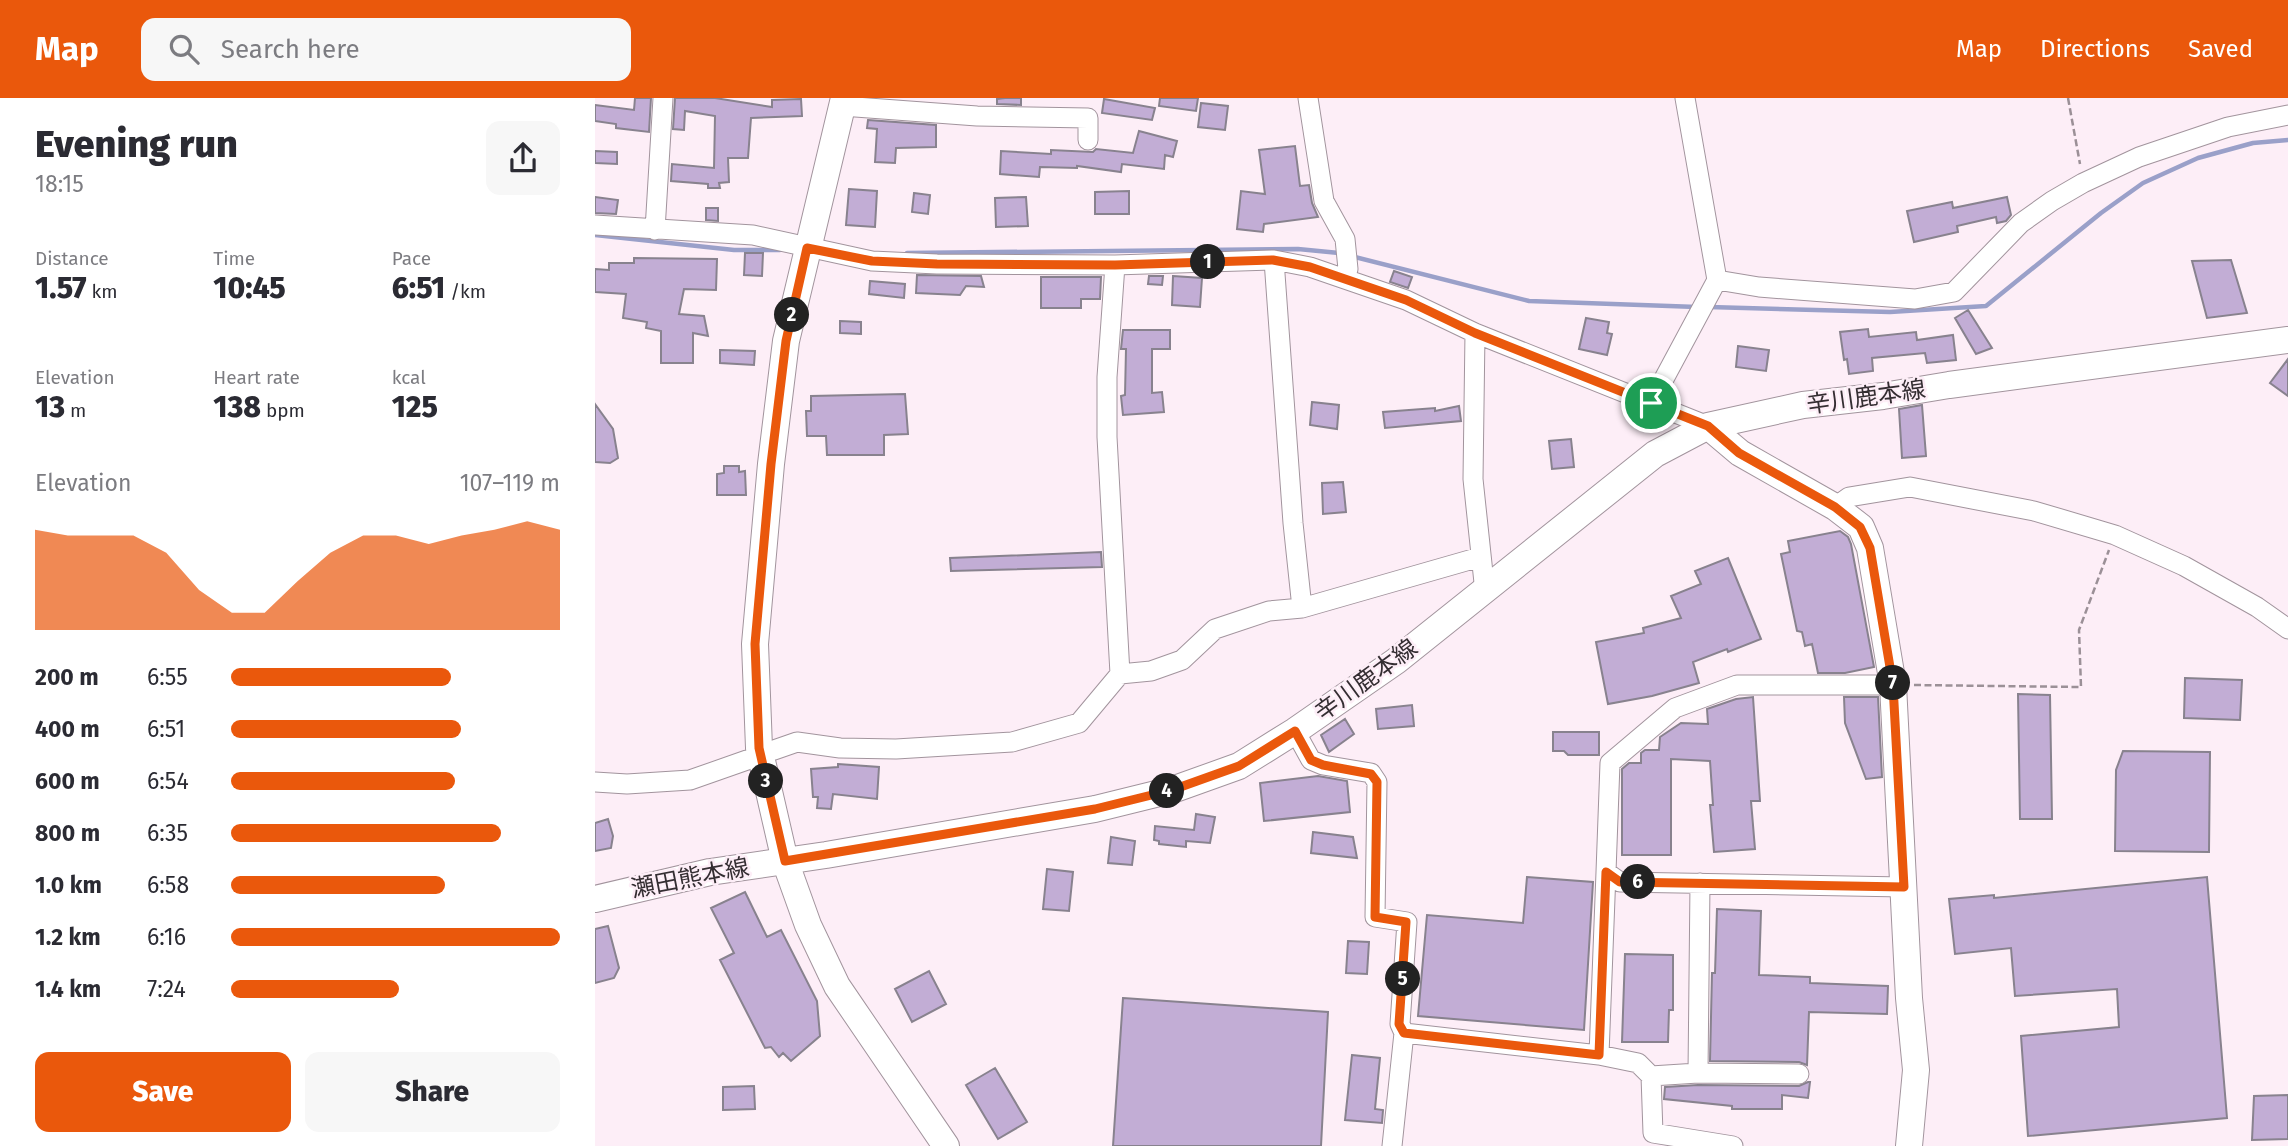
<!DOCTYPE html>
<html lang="en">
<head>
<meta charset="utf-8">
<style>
  :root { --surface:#fff; --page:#f7f7f7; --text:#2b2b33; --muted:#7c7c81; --accent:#ea580c }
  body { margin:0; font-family:"Fira Sans","Noto Sans JP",sans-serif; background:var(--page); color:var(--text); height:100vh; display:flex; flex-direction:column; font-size:26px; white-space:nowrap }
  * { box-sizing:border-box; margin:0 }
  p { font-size:23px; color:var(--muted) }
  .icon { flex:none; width:38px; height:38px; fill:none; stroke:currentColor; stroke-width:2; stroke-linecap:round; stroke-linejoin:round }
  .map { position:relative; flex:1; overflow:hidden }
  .details { display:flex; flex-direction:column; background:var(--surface); width:595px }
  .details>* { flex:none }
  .pin { position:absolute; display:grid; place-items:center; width:60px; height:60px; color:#fff; margin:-30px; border:4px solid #fff; border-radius:50%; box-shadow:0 2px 7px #0007 }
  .km { position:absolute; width:35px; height:35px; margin:-18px; border-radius:50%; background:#222; color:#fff; font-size:19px; line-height:35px; text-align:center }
  .round { display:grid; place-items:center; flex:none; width:74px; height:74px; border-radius:14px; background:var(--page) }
  .head { display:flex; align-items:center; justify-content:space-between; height:119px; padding:0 35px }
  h1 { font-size:38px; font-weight:800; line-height:52px }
  .figures { display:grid; grid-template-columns:repeat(3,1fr); gap:10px; height:119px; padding:7px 35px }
  .figures div { display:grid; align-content:center }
  .figures b { font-size:30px; font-weight:800 }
  .figures small { font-size:19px; font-weight:400 }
  .figures p { font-size:19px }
  .chart { height:196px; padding:14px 35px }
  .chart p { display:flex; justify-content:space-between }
  .chart svg { width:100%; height:126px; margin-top:7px; fill:var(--accent); opacity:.7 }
  .button { display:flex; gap:14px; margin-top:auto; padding:14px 35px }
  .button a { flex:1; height:80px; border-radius:14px; background:var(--accent); color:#fff; font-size:28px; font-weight:800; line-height:80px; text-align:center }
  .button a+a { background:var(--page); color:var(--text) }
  ul { padding:0 35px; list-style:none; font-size:23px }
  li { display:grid; grid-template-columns:112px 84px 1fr; align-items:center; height:52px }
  li i { height:18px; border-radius:9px; background:var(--accent) }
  header { display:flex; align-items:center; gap:42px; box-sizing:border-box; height:98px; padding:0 35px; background:var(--accent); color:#fff }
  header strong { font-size:33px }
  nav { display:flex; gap:38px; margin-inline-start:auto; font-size:24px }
  .search { width:490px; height:63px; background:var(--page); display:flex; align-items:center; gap:18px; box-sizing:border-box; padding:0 24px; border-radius:14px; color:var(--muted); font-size:26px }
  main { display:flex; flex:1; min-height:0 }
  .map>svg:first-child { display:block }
</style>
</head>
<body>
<header>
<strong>Map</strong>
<div class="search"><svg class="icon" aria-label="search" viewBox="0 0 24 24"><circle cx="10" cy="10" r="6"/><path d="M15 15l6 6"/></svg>Search here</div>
<nav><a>Map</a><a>Directions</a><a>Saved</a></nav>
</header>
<main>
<section class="details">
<div class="head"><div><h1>Evening run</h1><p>18:15</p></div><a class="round"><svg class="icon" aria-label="share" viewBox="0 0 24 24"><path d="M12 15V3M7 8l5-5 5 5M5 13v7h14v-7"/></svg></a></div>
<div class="figures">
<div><p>Distance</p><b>1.57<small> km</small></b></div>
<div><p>Time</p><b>10:45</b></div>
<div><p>Pace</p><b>6:51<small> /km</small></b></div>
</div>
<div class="figures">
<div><p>Elevation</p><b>13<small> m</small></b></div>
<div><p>Heart rate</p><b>138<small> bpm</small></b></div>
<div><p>kcal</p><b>125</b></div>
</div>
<div class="chart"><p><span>Elevation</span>107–119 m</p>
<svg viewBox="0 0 160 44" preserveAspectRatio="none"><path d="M0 44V9L10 11L20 11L30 11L40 17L50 30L60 38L70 38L80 27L90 17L100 11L110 11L120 14L130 11L140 9L150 6L160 9V44z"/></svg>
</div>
<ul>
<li><b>200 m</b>6:55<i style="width:67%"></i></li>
<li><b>400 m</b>6:51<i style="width:70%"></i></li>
<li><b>600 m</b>6:54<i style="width:68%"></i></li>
<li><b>800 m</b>6:35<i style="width:82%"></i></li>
<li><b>1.0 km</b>6:58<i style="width:65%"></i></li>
<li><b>1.2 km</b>6:16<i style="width:100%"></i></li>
<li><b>1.4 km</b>7:24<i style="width:51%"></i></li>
</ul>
<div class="button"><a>Save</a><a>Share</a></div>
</section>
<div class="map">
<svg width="1693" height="1048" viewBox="0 0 1693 1048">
  <rect width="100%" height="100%" fill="#fdeef7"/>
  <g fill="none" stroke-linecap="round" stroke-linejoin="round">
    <path stroke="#9aa0c9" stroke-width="4.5" d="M0,137L139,152H185
      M312,155L703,151L744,155
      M756,158L934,203L1102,209
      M1114,209L1295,214L1391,208L1506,115L1548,85L1603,60L1658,45L1693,42"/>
  </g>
  <path fill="#c2add5" stroke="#88828e" stroke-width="2" d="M40,0H56L54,34L21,30V26L0,23V7L39,12Z
    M80,0H120L177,9V2L206,1L207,18L156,20L153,60H133L134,84L124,85L125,90H113V86L76,83L77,66L119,70L120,18L90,13L89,32L78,31Z
    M410,0H426V7L402,6V1Z
    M565,0H603L601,13L564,8Z
    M509,1L560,10L557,22L507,15Z
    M606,5L633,8L630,32L603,29Z
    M273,22L341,27V49L301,50L300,65L280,64L282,31L272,30Z
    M544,33L582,43L578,59L570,57L569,71L527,66L526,74L482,68V70L445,69L444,79L405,76L406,53L456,56V52L498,54L501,51L538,55Z
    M700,48L705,88L714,87L717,105L723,119L669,126L668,134L642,131L646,93L670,96L664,52Z
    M0,53L22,54V66L0,65Z
    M254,91L282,93L280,129L251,127Z
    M534,93V116H500V94Z
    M319,95L335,97L333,116L317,114Z
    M0,99L23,102L21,116L0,115Z
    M431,99L433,128L401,129L400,100Z
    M1412,99L1416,117L1411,123L1402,125L1401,119L1362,128L1363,134L1319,144L1312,113L1357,104L1358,110Z
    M111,110H123V123L111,122Z
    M150,155H168L167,178L149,177Z
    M39,160L122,161L121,192L89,191L84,216L109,218L113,238L98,235V265H66V233L51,230L52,224L28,220L31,196L0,194V171L14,172V165H39Z
    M1636,162L1652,215L1612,220L1597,163Z
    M799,173L817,179L813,190L795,184Z
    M322,177L386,178L389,189L371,188L365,197L321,195Z
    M554,178H568L567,187L553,186Z
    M578,178L607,180L605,209L577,207Z
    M446,179H506L505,201H486V210H446Z
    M275,183L310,186L309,200L274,196Z
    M1373,212L1397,250L1381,256L1360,220Z
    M991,220L1014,224L1012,235L1017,236L1012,257L984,251Z
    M245,223L266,224V236L245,235Z
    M1273,231L1274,239L1321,234L1322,242L1358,237L1361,262L1332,265L1330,255L1277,260L1278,273L1254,276L1252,261L1249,262L1245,234Z
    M528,232H575V251H557V295L567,294L569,314L528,317L526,298L530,297L531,251H526Z
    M1143,248L1174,252L1171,273L1141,269Z
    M125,252L160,253L159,267L125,265Z
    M1693,261V298L1675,285Z
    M310,296L313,336L289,337V357H232L231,338H212L211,313H216V298Z
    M717,304L744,307L742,331L715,327Z
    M0,306L18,331L23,360L15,365L0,364Z
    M1327,307L1331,358L1307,360L1304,311Z
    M864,308L866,323L790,330L788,314L840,310V313Z
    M976,341L979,369L957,371L954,343Z
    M129,368H144V374L150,373L151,397H122V376L129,375Z
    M748,384L751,414L728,416L727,385Z
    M1245,433L1253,439L1256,446L1279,569L1250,575H1223L1217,546L1210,548L1207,534L1202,533L1186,456L1195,454L1193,443Z
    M506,454L507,469L356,473L355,460Z
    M1133,460L1166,541L1133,554L1132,551L1098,564L1104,585L1057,598L1013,606L1001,544L1049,535L1048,530L1086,520L1076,498L1106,486L1100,473Z
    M1590,580L1647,582L1645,622L1589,620Z
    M1423,596L1455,597L1457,721H1425Z
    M1158,599L1165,703H1156L1160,751L1119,754L1115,707H1118L1115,663L1076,661V757H1027V671L1034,665H1046V655L1050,652H1064L1065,639L1086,625L1113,626L1112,611L1141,601Z
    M1249,599H1283L1287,679L1271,681L1250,625Z
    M817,607L819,628L783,631L781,611Z
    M750,621L759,636L734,654L726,637Z
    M958,634H1004V657H973L969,653H958Z
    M1528,653L1615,654L1614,754L1520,753L1521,672Z
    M243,666L284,669L282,701L238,696L236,711L222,710L223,699H218L216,671L243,669Z
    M723,678L752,683L755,714L669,723L665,685Z
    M601,716L620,719L615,745L591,743V749L564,746V743L559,742L560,728L599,732Z
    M13,721L18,738L16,750L0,753V725Z
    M718,734L758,739L762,760L716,755Z
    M516,739L540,743L537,767L513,765Z
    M452,771L478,774L474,813L448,811Z
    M932,779L998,784L989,932L823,918L832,817L928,825Z
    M1612,779L1632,1020L1433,1038L1426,938L1524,929L1522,891L1420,898L1416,850L1360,856L1354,801L1399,797V800Z
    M150,794L172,839L186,832L222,903L225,938L196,963L188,955L184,959L176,949L170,950L125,862L139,855L116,810Z
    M1122,811L1166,813L1164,877L1215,879V885L1293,888L1292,916L1214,914L1212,967L1204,964L1115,963L1117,875H1120Z
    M13,828L24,870L19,880L0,885V831Z
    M753,843L774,844L772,876L751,875Z
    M1030,856L1078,857V912H1074L1073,944H1027Z
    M334,873L351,906L317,924L300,891Z
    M528,900L733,914L726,1048H518Z
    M757,957L785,960L780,1011L788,1012L787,1025L750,1022Z
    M400,970L432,1024L403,1041L371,987Z
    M1213,984H1215L1213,1000L1187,997V1011H1137V1008L1069,1001L1070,989L1103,987L1204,988Z
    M159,988L160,1011L128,1012V989Z
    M1693,997V1041L1657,1042L1659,998Z"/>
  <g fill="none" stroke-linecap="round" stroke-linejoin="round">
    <g stroke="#a2949d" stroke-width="21">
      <path id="street" d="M713,0L729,103L750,141L753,171L750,180
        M247,8L382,18L493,20V42
        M0,127L158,137L277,163L342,166L520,167L679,162L715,169L811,202L880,235L1113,328
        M60,132L68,0
        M679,162L698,425L707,510
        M520,167L512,279V339L525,576
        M1122,182L1164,189L1320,201L1359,194L1426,125L1457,103L1488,85L1544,59L1633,29L1693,17
        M880,235L878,381L890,494
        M1056,305L1122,182L1090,0
        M1240,409L1254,399L1315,389L1439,413L1520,437L1589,468L1662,509L1693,531
        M1298,587H1142L1080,610L1015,665L1011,774L1025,784L1309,789
        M700,633L716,662L728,667L776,675L782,684L780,819L812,824L805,926L809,935L797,1048
        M179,652L202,644L245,650L301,651L417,644L484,625L525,576L556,573L587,562L620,531L674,513L707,510L885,459
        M0,684L32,686L95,682L152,662
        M809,935L1004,957L1043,965L1056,978L1058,1035L1138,1048
        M1004,957L1011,774
        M1103,975L1204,976
        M1056,978L1103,975L1105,785"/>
    </g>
    <g stroke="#a2949d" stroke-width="28">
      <path id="secondary" d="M249,0L191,243L176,366L160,546L164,650L190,763L213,827L242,888L351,1048
        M1113,328L1145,355L1240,409L1266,429L1275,450L1298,587L1314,900L1321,972L1314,1048
        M0,801L115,774L231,757L500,711L577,692L644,668L700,633L801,563L1060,356L1113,328L1208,307L1288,298L1354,287L1693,242"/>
    </g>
    <path stroke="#9b9097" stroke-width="2.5" stroke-dasharray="7 3.5" stroke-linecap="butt" d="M1473,0L1485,66
      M1319,587L1486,589L1484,532L1514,452"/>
    <use href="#street" stroke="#fff" stroke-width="19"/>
    <use href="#secondary" stroke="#fff" stroke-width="26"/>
  </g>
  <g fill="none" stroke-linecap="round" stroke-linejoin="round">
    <g stroke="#fff" stroke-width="14">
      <path id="route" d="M212,150L277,163L342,166L520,167L678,162L715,169L811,202L880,235L1113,328L1144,355L1240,409L1265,429L1275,450L1298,587L1309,789L1025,784L1011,774L1004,957L809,935L804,926L811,824L780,819L782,684L776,676L728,667L716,662L700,633L644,668L577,692L500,711L190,763L164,650L160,546L176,366L191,243Z"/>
    </g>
    <use href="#route" stroke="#ea580c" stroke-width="9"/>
  </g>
  <g text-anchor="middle" stroke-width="5" stroke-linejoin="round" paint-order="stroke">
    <g font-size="24" fill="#342e32" stroke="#fdeef7">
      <text transform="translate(1271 299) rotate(-8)" y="8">辛川鹿本線</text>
      <text transform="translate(771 582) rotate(-36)" y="8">辛川鹿本線</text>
      <text transform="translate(95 780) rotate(-11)" y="8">瀬田熊本線</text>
    </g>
  </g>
</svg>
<div class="pin" style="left:1056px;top:305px;background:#1e9e55"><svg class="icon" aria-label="arrive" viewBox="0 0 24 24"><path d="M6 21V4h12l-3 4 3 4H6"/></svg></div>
<b class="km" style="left:613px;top:164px">1</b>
<b class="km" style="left:197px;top:217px">2</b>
<b class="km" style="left:171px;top:683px">3</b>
<b class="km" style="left:572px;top:693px">4</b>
<b class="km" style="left:808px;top:881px">5</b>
<b class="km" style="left:1043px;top:784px">6</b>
<b class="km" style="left:1298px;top:585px">7</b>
</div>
</main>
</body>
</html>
